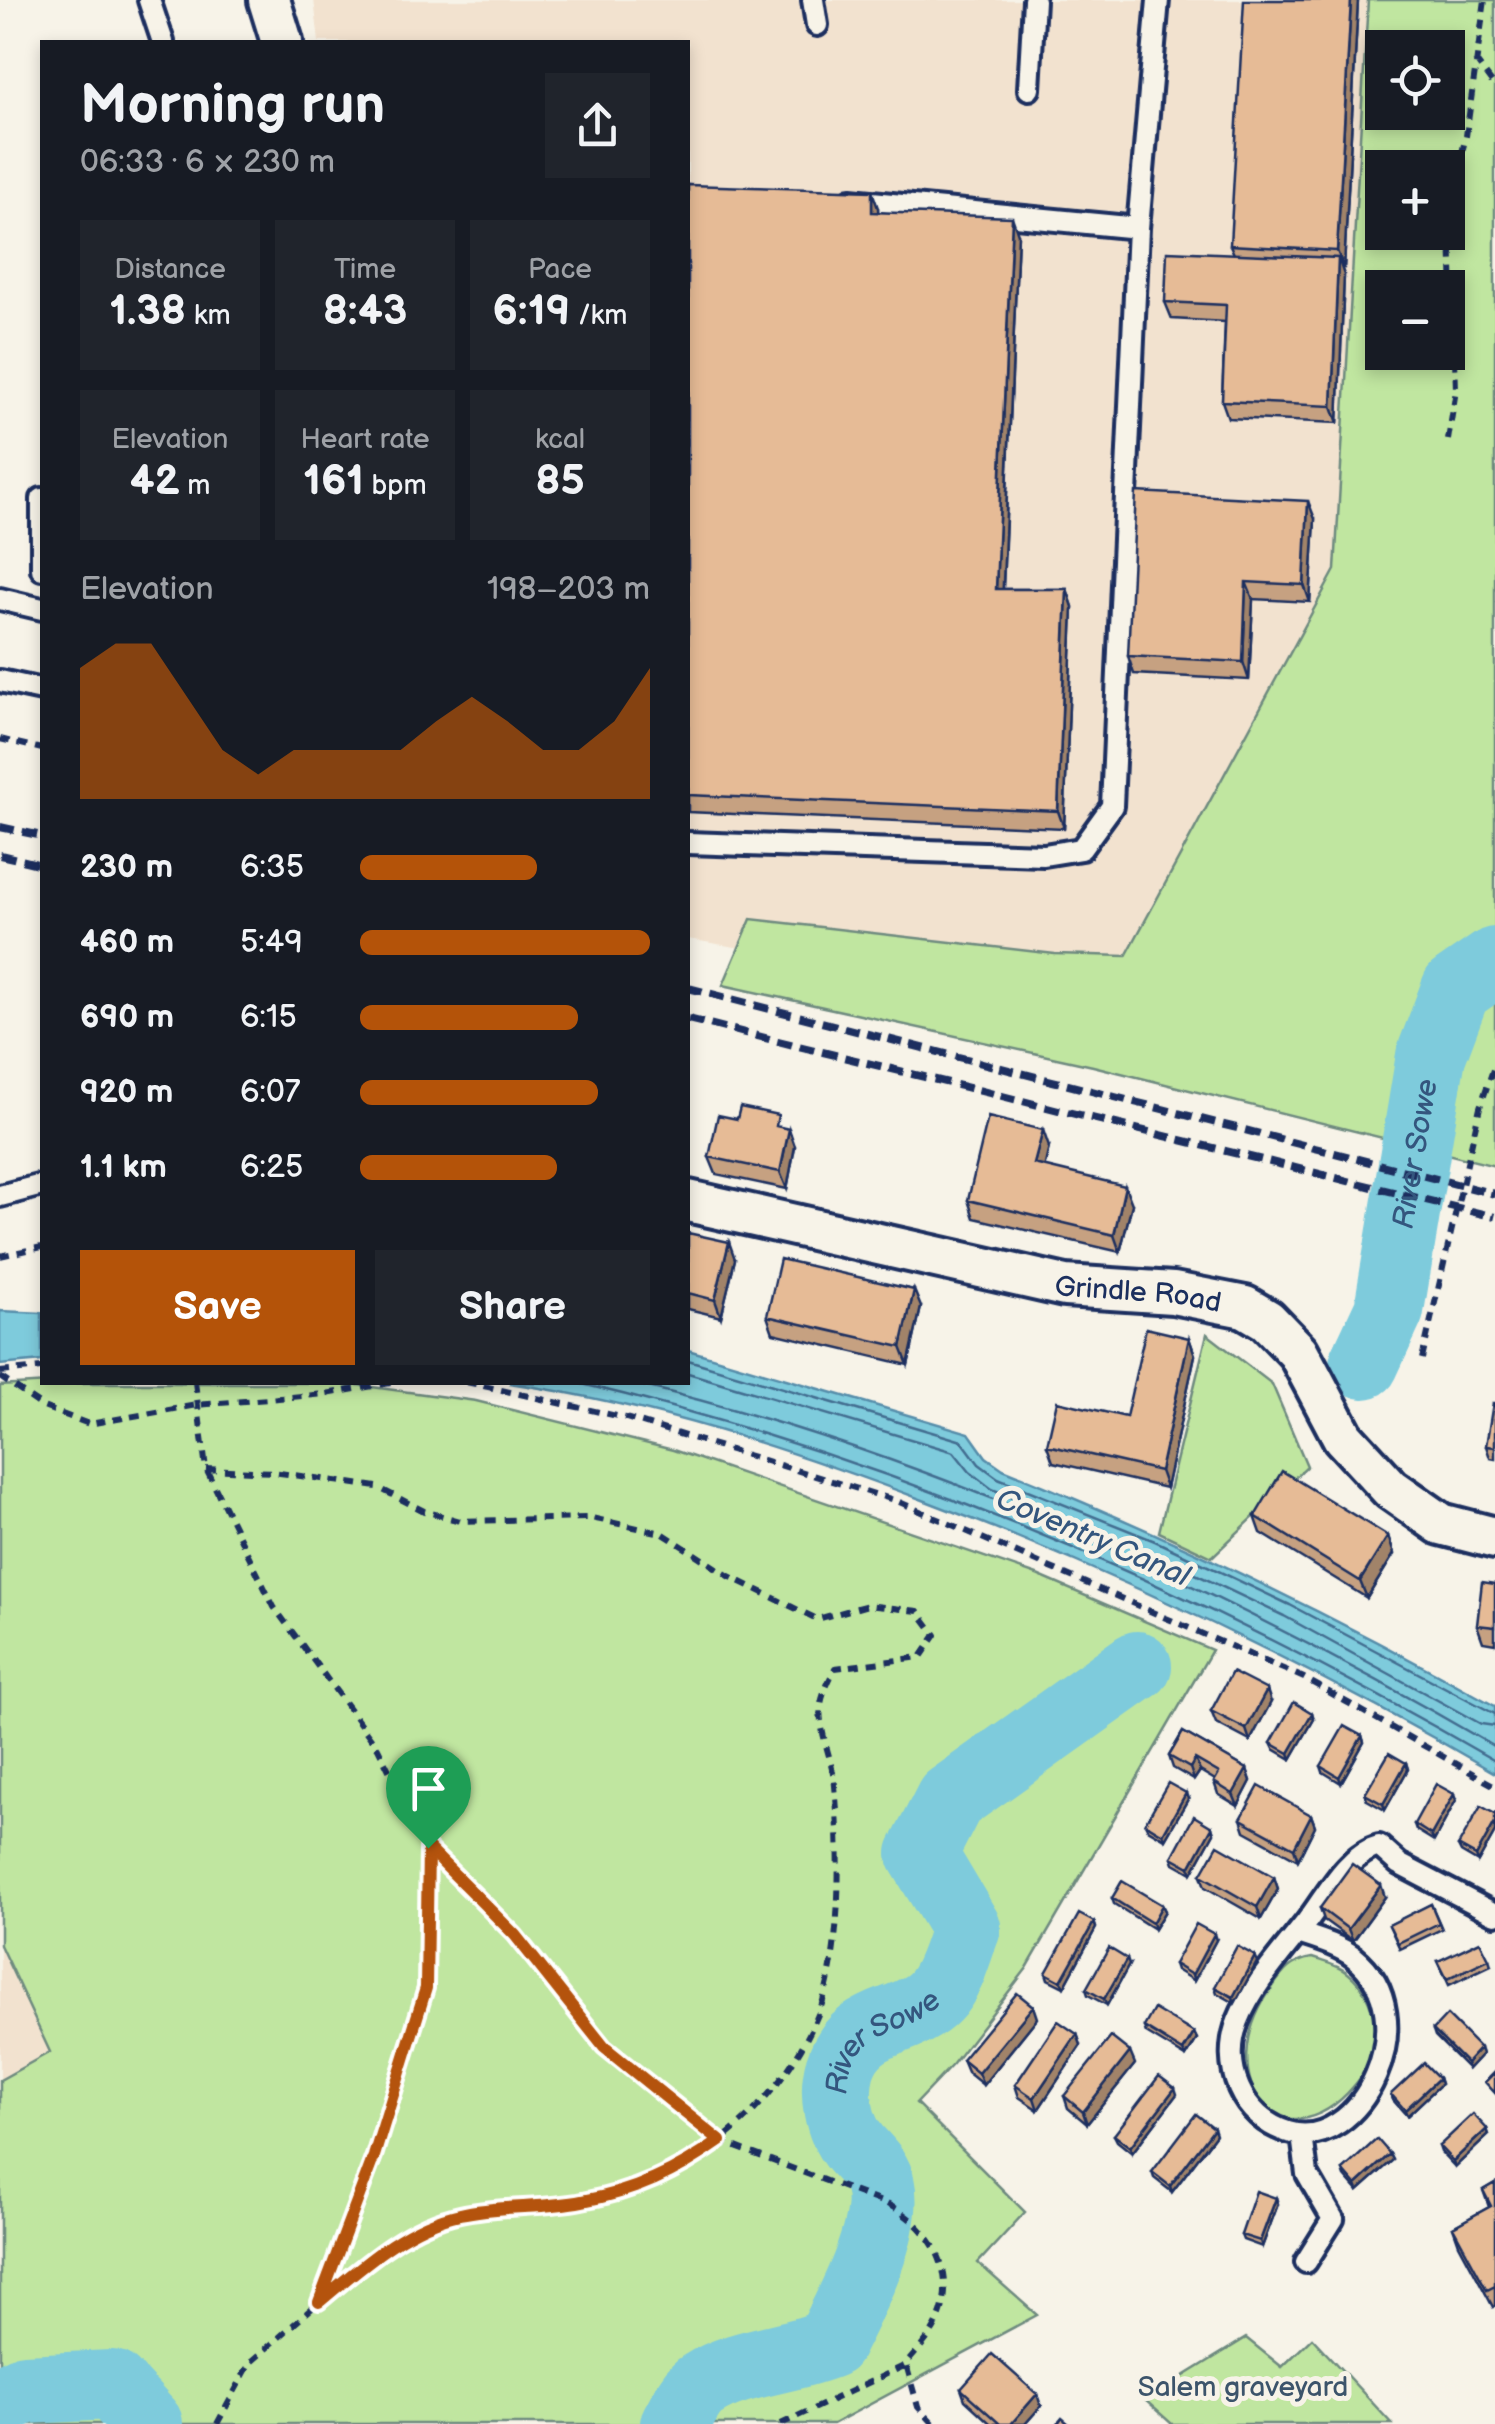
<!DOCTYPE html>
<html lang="en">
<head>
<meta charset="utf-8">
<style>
  :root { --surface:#171b24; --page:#20242c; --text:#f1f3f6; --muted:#9ea1a6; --accent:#b45309 }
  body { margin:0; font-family:"Balsamiq Sans",sans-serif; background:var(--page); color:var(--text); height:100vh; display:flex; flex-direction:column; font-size:38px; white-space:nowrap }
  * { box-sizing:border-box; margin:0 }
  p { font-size:32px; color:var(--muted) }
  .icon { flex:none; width:55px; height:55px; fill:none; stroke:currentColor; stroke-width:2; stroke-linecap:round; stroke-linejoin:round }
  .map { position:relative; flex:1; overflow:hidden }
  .details { position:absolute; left:40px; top:40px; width:650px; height:1345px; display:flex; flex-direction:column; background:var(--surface); border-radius:0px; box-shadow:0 5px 15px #0003 }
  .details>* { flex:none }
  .fabs { position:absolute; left:1365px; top:30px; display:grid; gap:20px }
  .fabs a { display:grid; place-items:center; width:100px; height:100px; border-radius:0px; background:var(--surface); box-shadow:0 5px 15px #0003; font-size:50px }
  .pin { position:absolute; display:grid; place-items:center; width:85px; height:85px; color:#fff; margin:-102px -42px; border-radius:50% 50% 50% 0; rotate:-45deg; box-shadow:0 0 10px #0007 }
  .pin .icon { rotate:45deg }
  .round { display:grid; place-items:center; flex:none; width:105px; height:105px; border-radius:0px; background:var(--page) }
  .overview { display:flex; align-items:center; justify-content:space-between; height:170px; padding:0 40px }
  h1 { font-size:55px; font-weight:800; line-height:75px }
  .figures { display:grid; grid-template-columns:repeat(3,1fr); gap:15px; height:170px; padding:10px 40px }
  .figures div { display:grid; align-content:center; border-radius:0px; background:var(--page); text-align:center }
  .figures b { font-size:42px; font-weight:800 }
  .figures small { font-size:28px; font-weight:400 }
  .figures p { font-size:28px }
  .chart { height:280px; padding:20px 40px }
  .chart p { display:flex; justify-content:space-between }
  .chart svg { width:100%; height:180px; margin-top:10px; fill:var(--accent); opacity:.7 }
  .action { display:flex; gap:20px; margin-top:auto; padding:20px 40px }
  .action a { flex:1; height:115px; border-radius:0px; background:var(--accent); color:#fff; font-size:40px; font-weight:800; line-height:115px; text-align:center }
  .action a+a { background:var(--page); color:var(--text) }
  ul { padding:0 40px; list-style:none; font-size:32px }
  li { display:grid; grid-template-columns:160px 120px 1fr; align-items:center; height:75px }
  li i { height:25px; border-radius:12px; background:var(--accent) }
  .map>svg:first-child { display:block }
</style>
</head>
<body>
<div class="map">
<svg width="1495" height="2424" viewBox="0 0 1495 2424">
  <rect width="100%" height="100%" fill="#f7f3e8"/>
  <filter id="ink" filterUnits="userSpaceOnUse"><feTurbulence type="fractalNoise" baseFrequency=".01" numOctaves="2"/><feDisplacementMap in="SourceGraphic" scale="20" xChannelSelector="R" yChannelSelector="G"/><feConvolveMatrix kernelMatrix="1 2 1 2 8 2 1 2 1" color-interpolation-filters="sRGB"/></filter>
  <g filter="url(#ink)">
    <path fill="#f2e2cf" d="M314,0H1368L1335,570L1098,1008L688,939V42H319Z
      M0,1945L50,2052L0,2080Z"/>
    <path fill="#c0e6a0" stroke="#6e8a7f" stroke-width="2.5" fill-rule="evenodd" d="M1368,0H1495V1166L1093,1066L723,985L751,919L1055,954L1126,956L1335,570ZM1382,48H1448V112H1382ZM1382,168H1448V232H1382ZM1382,288H1448V352H1382Z
      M1207,1334L1272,1384L1307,1466L1212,1557L1159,1532Z
      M49,1383H342L476,1401L673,1450L1037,1575L1212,1650L1027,1968L953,2064L916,2103L1025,2212L978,2263L1037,2315L833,2424H0V2080L50,2052L0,1945V1386Z
      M1312,1958C1324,1962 1338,1965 1348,1973C1378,1997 1384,2047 1361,2077C1287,2176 1205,2081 1272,1988C1283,1972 1291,1961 1312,1958Z
      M1246,2338L1282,2367L1312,2338L1392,2424H1172L1145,2400Z"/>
    <path fill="#7ecbdc" stroke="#568daa" stroke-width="2.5" d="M0,1311L42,1313V1361L0,1365Z
      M688,1350L969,1433L986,1457L1003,1469C1174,1538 1335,1616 1495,1706V1773C1312,1666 1122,1575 923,1500C789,1449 651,1404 509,1383L688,1382Z"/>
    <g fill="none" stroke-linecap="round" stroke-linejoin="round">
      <path stroke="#436d90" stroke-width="2.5" d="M688,1360L962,1441L979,1464L998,1478L1155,1541L1290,1605L1495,1714
        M688,1373L954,1452L970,1472L992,1489L1149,1552L1284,1616L1481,1724L1495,1726
        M574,1382C898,1459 1208,1594 1495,1761
        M628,1382C929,1453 1229,1592 1495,1747"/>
      <g stroke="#7ecbdc" stroke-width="70">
        <path id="s1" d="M1364,1364L1389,1310L1431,1056L1456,989L1495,962"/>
        <path d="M0,2401L25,2389L112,2385L148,2424"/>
        <path id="s2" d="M675,2424C682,2412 690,2392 702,2385C739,2361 789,2360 830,2343C850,2304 890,2230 880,2185C877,2169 865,2160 855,2148C838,2127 833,2093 840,2068C856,2016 905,2027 934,1997C951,1980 957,1950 966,1928L922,1854L950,1799L1137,1666"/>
      </g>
      <g stroke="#1b2f5e" stroke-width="28">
        <path id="service" d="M149,0L163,42
          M813,0L817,25
          M1029,89L1034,0
          M851,200L1138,228
          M42,499V569
          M0,599L42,609
          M0,681L42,690
          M688,843L1044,855L1081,849L1112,806L1138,228L1158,0
          M0,1196L42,1185
          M1298,1933C1316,1939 1338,1945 1354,1957C1429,2017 1359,2155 1288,2132C1242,2118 1220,2066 1238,2021C1252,1985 1284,1951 1307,1921C1327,1895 1347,1854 1379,1846L1399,1864L1495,1914
          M1302,2135L1307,2174L1333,2219L1306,2262"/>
      </g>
      <g stroke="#1b2f5e" stroke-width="48">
        <g id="minor">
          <path d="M269,0L282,42"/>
          <path id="s3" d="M688,1201L1065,1286L1173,1293L1245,1307L1267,1320L1298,1352L1343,1437L1391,1489L1441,1524L1495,1538"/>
        </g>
      </g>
      <path stroke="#1b2f5e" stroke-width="6" stroke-dasharray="10 8" stroke-linecap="butt" d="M1475,60L1495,87
        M1448,440L1456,390L1450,202L1466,136L1485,0
        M0,739L42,749
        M0,1256L42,1247
        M1422,1359L1480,1107L1495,1064
        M0,1372L42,1368
        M0,1377L43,1407L89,1424L197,1405L326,1394L396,1382
        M195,1382L206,1469L274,1607L378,1748L428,1848L426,1988L375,2156L319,2302L250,2363L217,2424
        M466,1382L626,1418L897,1501L1304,1678L1495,1786
        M206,1469L273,1472L377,1487L424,1511L460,1521L591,1518L662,1533L729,1576L817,1619L868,1605L918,1611L936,1635L921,1657L835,1668C830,1679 823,1692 821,1704C817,1728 833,1760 835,1786C841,1848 842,1954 819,2012C778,2111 686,2185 580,2202C540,2208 498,2204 459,2214C404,2227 361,2267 319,2302
        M428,1848L515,1935L605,2047L720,2141L887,2204C934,2228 961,2277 935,2327C928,2340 916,2352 906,2364L918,2407L934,2424
        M781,2424L906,2365"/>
      <use href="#service" stroke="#f7f3e8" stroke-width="20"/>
      <use href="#minor" stroke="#f7f3e8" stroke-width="40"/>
      <path stroke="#1b2f5e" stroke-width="8" stroke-dasharray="15 8" stroke-linecap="butt" d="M0,827L42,836
        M0,855L42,865
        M688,988L1495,1194
        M688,1019L1495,1217"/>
    </g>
    <path fill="#c6a181" stroke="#1b2f5e" stroke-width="2.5" d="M1358,0L1344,268H1341L1344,275L1338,423L1228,418L1222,401L1225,322L1172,319L1165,302L1234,254L1230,245Z
      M688,185L878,208V212L1018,234L1003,589H1067L1073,607L1064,828L688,812Z
      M1315,519L1310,602L1253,599L1249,680L1134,674L1128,656Z
      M782,1128L795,1146L787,1189L716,1174L709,1157Z
      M1049,1147L1044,1167L1132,1204L1120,1252L974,1218L968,1200Z
      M688,1233L735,1259L721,1317L688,1309Z
      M921,1307L908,1365L773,1333L767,1316Z
      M1189,1338L1195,1355L1166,1488L1053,1462L1047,1445L1126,1417Z
      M1495,1403V1459L1490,1458L1486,1446Z
      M1255,1516L1388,1536L1394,1554L1367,1598L1261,1533Z
      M1495,1584V1644L1483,1642L1477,1625Z
      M1271,1702L1250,1741L1216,1723L1211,1711Z
      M1312,1713L1314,1719L1291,1759L1274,1749L1271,1743Z
      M1183,1732L1247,1769L1251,1781L1238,1806L1218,1794L1214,1782L1215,1780L1200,1771L1194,1780L1173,1768L1169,1756Z
      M1362,1736L1364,1742L1341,1783L1323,1772L1321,1766Z
      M1406,1763L1408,1769L1385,1810L1367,1800L1365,1794Z
      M1188,1799L1165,1839L1148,1829L1145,1823Z
      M1456,1800L1434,1841L1416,1830L1414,1824Z
      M1495,1814V1832L1478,1862L1461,1852L1458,1846Z
      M1311,1815L1315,1826L1298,1860L1245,1831L1241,1819Z
      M1212,1827L1214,1833L1192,1873L1174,1863L1172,1857Z
      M1201,1875L1274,1877L1278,1889L1261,1919L1205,1887Z
      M1385,1897L1353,1941L1324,1920L1320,1908Z
      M1112,1898L1162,1905L1165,1911L1154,1929L1114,1904Z
      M1431,1904L1442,1929L1400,1949L1389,1925Z
      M1094,1922L1096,1928L1064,1987L1048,1979L1046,1973Z
      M1216,1940L1194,1981L1176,1970L1174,1964Z
      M1255,1956L1257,1962L1235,2003L1217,1993L1215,1987Z
      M1489,1959L1491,1965L1449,1985L1438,1961Z
      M1129,1965L1107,2005L1088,1995L1086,1989Z
      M1037,2018L983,2085L967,2072L962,2060Z
      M1144,2027L1194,2033L1197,2039L1186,2057L1146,2033Z
      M1433,2030L1482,2054L1468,2069L1435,2036Z
      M1077,2034L1081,2045L1038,2110L1019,2097L1015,2085Z
      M1135,2064L1087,2124L1068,2108L1064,2096Z
      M1439,2078L1441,2084L1407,2116L1393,2100L1391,2094Z
      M1177,2094L1132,2153L1117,2141L1114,2135Z
      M1487,2129L1489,2135L1455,2167L1441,2152L1439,2146Z
      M1216,2134L1172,2192L1154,2178L1152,2172Z
      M1390,2154L1393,2160L1358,2191L1345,2176L1343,2170Z
      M1495,2183V2306L1493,2307L1459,2244L1453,2227L1489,2207L1483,2190Z
      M1276,2198L1278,2204L1262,2247L1243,2240L1241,2235Z
      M961,2389L1041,2406L1025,2424H991L965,2400Z"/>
    <path fill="#a18369" stroke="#1b2f5e" stroke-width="2.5" d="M1351,0H1358L1344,268L1337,251Z
      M872,191L878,208L879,229L872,212Z
      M1012,217L1018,234L1002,606L996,589Z
      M1338,258L1344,275L1338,423L1332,406Z
      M1308,501L1315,519L1310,602L1304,585Z
      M1246,582L1253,599L1249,680L1243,662Z
      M1067,589L1073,607L1064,828L1058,811Z
      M789,1129L795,1146L787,1189L780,1172Z
      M1043,1130L1049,1147L1041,1182L1034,1164Z
      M1125,1186L1132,1204L1120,1252L1114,1235Z
      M729,1242L735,1259L721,1317L715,1300Z
      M914,1290L921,1307L908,1365L901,1347Z
      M1189,1338L1195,1355L1166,1488L1160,1471Z
      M1388,1536L1394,1554L1367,1598L1360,1581Z
      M1267,1690L1271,1702L1250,1741L1246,1729Z
      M1312,1713L1314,1719L1291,1759L1289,1753Z
      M1362,1736L1364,1742L1341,1783L1339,1777Z
      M1195,1759L1200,1771L1194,1780L1190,1768Z
      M1406,1763L1408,1769L1385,1810L1383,1804Z
      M1247,1769L1251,1781L1238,1806L1233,1794Z
      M1186,1793L1188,1799L1165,1839L1163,1834Z
      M1454,1794L1456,1800L1434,1841L1431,1835Z
      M1311,1815L1315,1826L1298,1860L1294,1848Z
      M1495,1822V1832L1478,1862L1476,1856Z
      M1212,1827L1214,1833L1192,1873L1190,1867Z
      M1274,1877L1278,1889L1261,1919L1257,1907Z
      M1381,1885L1385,1897L1353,1941L1348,1929Z
      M1162,1905L1165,1911L1154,1929L1152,1923Z
      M1094,1922L1096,1928L1064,1987L1061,1981Z
      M1214,1934L1216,1940L1194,1981L1192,1975Z
      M1255,1956L1257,1962L1235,2003L1233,1997Z
      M1127,1959L1129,1965L1107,2005L1104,1999Z
      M1033,2006L1037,2018L983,2085L978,2073Z
      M1194,2033L1197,2039L1186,2057L1183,2051Z
      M1077,2034L1081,2045L1038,2110L1034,2098Z
      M1480,2048L1482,2054L1468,2069L1466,2063Z
      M1130,2052L1135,2064L1087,2124L1083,2112Z
      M1439,2078L1441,2084L1407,2116L1405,2110Z
      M1175,2088L1177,2094L1132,2153L1130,2147Z
      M1214,2128L1216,2134L1172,2192L1170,2186Z
      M1487,2129L1489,2135L1455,2167L1453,2161Z
      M1390,2154L1393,2160L1358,2191L1356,2185Z
      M1276,2198L1278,2204L1262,2247L1260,2241Z
      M1037,2394L1041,2406L1025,2424H1011Z"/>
    <path fill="#e6bb96" stroke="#1b2f5e" stroke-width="2.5" d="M1244,0H1351L1337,251L1230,245Z
      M688,185L872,191V212L1012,217L996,589H1067L1058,811L688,795Z
      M1167,251L1338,258L1332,406L1222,401L1226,305L1165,302Z
      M1136,492L1308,501L1304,585L1246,582L1243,662L1128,656Z
      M740,1107L778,1115L776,1126L789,1129L780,1172L709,1157L718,1115L737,1119Z
      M988,1117L1043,1130L1034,1164L1125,1186L1114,1235L968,1200Z
      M688,1233L729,1242L715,1300L688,1293Z
      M780,1259L914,1290L901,1347L767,1316Z
      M1146,1328L1189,1338L1160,1471L1047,1445L1057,1401L1126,1417Z
      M1493,1403H1495V1447L1486,1446Z
      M1282,1471L1388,1536L1360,1581L1255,1516Z
      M1482,1582L1495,1584V1627L1477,1625Z
      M1232,1672L1267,1690L1246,1729L1211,1711Z
      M1294,1702L1312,1713L1289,1753L1271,1743Z
      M1344,1726L1362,1736L1339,1777L1321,1766Z
      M1183,1732L1247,1769L1233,1794L1214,1782L1219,1773L1195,1759L1190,1768L1169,1756Z
      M1389,1753L1406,1763L1383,1804L1365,1794Z
      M1168,1783L1186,1793L1163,1834L1145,1823Z
      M1436,1784L1454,1794L1431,1835L1414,1824Z
      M1259,1786L1311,1815L1294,1848L1241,1819Z
      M1481,1806L1495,1814V1822L1476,1856L1458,1846Z
      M1194,1816L1212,1827L1190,1867L1172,1857Z
      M1218,1845L1274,1877L1257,1907L1201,1875Z
      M1352,1864L1381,1885L1348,1929L1320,1908Z
      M1122,1881L1162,1905L1152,1923L1112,1898Z
      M1431,1904L1439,1923L1398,1943L1389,1925Z
      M1079,1914L1094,1922L1061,1981L1046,1973Z
      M1196,1924L1214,1934L1192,1975L1174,1964Z
      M1480,1941L1489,1959L1447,1979L1438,1961Z
      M1237,1946L1255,1956L1233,1997L1215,1987Z
      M1109,1948L1127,1959L1104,1999L1086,1989Z
      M1017,1993L1033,2006L978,2073L962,2060Z
      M1154,2009L1194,2033L1183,2051L1144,2027Z
      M1447,2015L1480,2048L1466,2063L1433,2030Z
      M1058,2021L1077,2034L1034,2098L1015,2085Z
      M1111,2037L1130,2052L1083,2112L1064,2096Z
      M1424,2063L1439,2078L1405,2110L1391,2094Z
      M1495,2072V2093L1485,2082Z
      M1159,2076L1175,2088L1130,2147L1114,2135Z
      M1196,2114L1214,2128L1170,2186L1152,2172Z
      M1473,2114L1487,2129L1453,2161L1439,2146Z
      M1377,2139L1390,2154L1356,2185L1343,2170Z
      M1495,2183V2286L1487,2290L1453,2227L1491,2206L1483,2190Z
      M1256,2191L1276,2198L1260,2241L1241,2235Z
      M992,2354L1037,2394L1011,2424H1000L961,2389Z
      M1062,2418L1069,2424H1057Z"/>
  </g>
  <g fill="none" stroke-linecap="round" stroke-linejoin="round" filter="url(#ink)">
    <g stroke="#fff" stroke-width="20">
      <path id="route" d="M428,1848L515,1935L604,2047L720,2141C677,2172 634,2192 582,2201C542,2209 500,2205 460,2214C405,2226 361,2267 319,2302L374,2156L426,1988Z"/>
    </g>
    <use href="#route" stroke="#b45309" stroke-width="12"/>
  </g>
  <g text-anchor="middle" stroke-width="10" stroke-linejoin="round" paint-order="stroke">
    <g font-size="28" fill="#1b2f5e" stroke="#f7f3e8">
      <text dy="10" stroke="none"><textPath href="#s3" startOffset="460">Grindle Road</textPath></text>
    </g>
    <g font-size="28" fill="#3c546b" stroke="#f7f3e8">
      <text x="1243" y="2396">Salem graveyard</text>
    </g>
    <g font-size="30" font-style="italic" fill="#34567e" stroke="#f7f3e8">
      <text dy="10" stroke="none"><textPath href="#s1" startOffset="218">River Sowe</textPath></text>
      <text transform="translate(1093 1537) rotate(23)" y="10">Coventry Canal</text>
      <text dy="10" stroke="none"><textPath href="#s2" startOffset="530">River Sowe</textPath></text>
    </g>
  </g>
</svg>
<div class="fabs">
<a><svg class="icon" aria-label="locate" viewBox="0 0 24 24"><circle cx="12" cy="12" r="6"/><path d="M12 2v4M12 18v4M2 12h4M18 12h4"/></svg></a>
<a>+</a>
<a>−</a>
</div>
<div class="pin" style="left:428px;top:1848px;background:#1e9e55"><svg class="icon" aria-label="arrive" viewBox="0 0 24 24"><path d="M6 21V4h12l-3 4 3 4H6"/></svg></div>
<section class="details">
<div class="overview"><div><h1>Morning run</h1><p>06:33 · 6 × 230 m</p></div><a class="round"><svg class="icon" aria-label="share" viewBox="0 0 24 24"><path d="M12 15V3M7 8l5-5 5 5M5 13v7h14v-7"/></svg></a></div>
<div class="figures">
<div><p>Distance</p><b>1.38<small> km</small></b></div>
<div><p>Time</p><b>8:43</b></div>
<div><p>Pace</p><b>6:19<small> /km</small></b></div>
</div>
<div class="figures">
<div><p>Elevation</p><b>42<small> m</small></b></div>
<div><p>Heart rate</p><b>161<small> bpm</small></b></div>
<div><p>kcal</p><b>85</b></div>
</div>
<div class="chart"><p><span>Elevation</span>198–203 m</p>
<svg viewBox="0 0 160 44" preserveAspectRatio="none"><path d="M0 44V12L10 6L20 6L30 19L40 32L50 38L60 32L70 32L80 32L90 32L100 25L110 19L120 25L130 32L140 32L150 25L160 12V44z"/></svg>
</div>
<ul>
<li><b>230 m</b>6:35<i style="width:61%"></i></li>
<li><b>460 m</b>5:49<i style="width:100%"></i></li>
<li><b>690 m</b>6:15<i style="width:75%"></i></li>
<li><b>920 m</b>6:07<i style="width:82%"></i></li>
<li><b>1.1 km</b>6:25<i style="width:68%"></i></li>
</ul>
<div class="action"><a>Save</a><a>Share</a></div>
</section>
</div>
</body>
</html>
